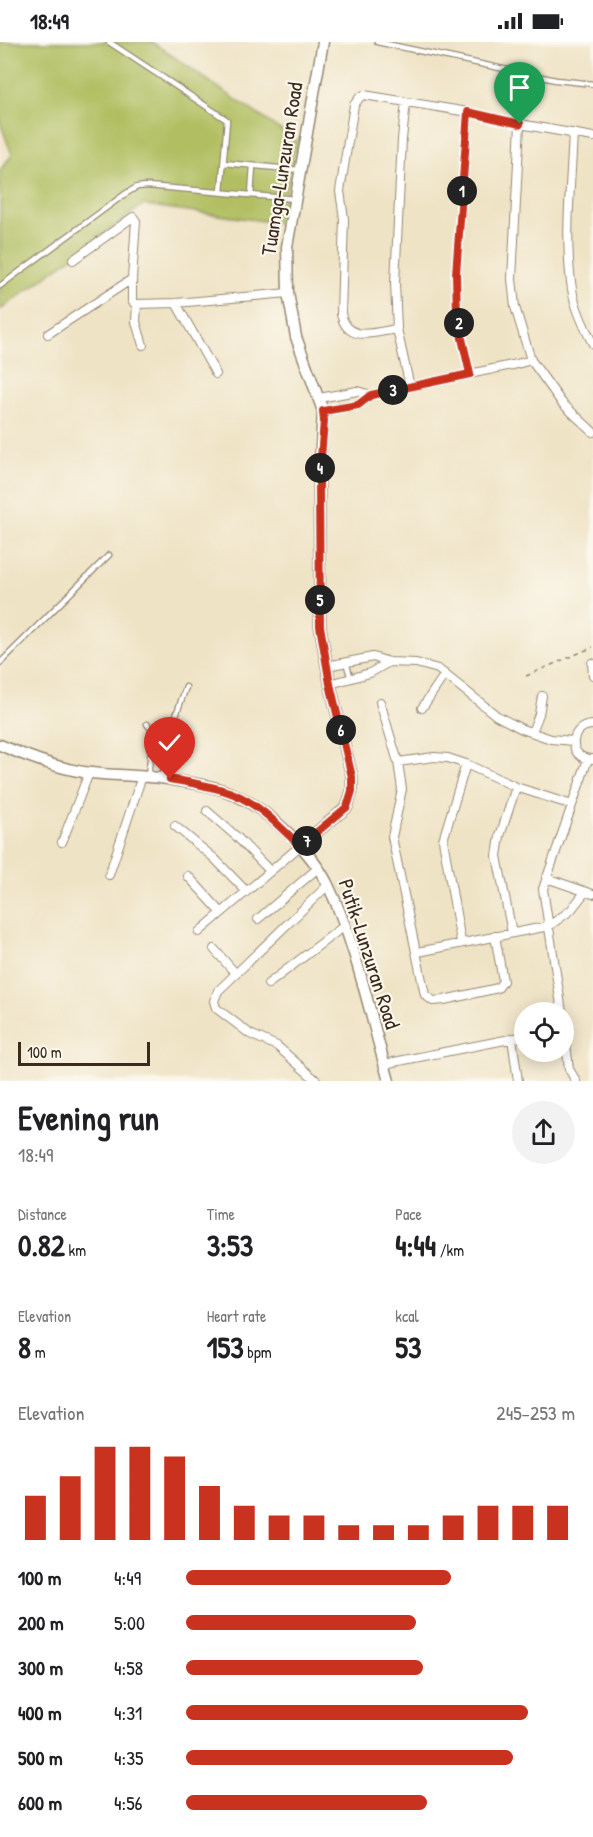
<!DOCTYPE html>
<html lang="en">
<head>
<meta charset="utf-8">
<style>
  :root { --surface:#fff; --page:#f2f2f2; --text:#202124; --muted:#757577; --accent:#c8321e }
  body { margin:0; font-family:"Patrick Hand",sans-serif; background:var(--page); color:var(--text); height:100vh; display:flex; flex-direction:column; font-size:22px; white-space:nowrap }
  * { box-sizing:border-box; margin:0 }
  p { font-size:20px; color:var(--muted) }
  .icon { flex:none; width:33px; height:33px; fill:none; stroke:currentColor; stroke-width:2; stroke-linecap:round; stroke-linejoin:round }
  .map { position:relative; height:1039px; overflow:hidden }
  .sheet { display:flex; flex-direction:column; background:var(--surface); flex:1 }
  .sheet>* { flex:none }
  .buttons { position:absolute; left:514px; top:960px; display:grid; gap:12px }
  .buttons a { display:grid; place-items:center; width:60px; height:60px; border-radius:50%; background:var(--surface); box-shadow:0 3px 15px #0003; font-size:30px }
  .scale { position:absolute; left:18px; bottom:15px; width:132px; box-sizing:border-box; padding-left:6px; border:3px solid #3b2a1e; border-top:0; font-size:16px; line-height:21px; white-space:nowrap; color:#3b2a1e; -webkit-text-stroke:4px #fbf7ec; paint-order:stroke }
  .pin { position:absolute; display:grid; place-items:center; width:51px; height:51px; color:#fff; margin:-62px -26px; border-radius:50% 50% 50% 0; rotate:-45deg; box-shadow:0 0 6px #0007 }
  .pin .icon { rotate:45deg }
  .km { position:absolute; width:30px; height:30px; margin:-15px; border-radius:50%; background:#222; color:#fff; font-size:16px; line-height:30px; text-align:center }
  .round { display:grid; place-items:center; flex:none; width:63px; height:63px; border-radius:32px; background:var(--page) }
  .head { display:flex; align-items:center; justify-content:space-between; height:102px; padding:0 18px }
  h1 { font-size:33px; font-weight:800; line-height:45px }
  .stats { display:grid; grid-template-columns:repeat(3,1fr); gap:9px; height:102px; padding:6px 18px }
  .stats div { display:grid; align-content:center }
  .stats b { font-size:30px; font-weight:800 }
  .stats small { font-size:16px; font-weight:400 }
  .stats p { font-size:16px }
  .chart { height:168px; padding:12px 18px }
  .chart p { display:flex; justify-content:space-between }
  .chart svg { width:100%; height:108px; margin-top:6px; stroke:var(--accent); stroke-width:6 }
  ul { padding:0 18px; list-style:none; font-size:20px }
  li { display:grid; grid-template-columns:96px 72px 1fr; align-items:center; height:45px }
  li i { height:15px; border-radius:8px; background:var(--accent) }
  .status { display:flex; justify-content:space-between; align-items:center; height:42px; padding:0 30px; background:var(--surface); direction:ltr }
  .status svg { height:16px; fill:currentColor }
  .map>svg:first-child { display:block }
</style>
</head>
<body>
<div class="status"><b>18:49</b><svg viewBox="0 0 49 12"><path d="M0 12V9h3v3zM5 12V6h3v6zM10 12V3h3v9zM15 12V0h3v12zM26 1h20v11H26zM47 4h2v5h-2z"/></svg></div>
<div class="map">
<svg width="593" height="1039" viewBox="0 0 593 1039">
  <rect width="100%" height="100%" fill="#fbf7ec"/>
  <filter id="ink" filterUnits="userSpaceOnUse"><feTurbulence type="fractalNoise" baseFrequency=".0167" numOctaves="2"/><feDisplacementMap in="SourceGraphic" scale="12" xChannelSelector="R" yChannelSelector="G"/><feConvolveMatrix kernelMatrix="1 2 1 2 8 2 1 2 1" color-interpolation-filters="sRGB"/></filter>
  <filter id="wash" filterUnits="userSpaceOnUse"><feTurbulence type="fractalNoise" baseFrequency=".008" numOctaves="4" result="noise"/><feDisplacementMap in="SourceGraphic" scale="24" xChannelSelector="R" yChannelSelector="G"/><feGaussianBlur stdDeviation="1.35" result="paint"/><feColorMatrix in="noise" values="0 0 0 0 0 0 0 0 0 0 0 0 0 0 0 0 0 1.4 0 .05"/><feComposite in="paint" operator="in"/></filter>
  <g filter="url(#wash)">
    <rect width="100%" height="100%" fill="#efe3c5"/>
    <path fill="#b1bf62" stroke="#767440" stroke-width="1.5" d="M0,0H152L298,100L279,181L143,163L0,268V128L12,113L0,80Z"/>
  </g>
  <g filter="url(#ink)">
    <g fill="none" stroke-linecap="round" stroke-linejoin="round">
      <g stroke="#958672" stroke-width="7">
        <path id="service" d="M109,0L227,78L221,150
          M377,0L556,38L593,42
          M224,121L300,128
          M251,153L253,124
          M0,244L125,152L137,145L147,144L296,157
          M346,620L351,637
          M0,621L109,513
          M147,682L153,689L148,735
          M162,735L165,704L186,645"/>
      </g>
      <g stroke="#958672" stroke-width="10">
        <path id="minor" d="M406,60L402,97L395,241L397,287L410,345
          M468,70L456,232L457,274L470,332
          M520,82L512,237L515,265L531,318L562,361L593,390
          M573,91C571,141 564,197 572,247C575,266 584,285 593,302
          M73,218L133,175L136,179L132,237V259L135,262L176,261L288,251
          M176,261L216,332
          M137,262L136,280L143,303
          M397,287C374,290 348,302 341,272L344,177L340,149L354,63L360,55L364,53L468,70L520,82L593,95
          M48,292L132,237
          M371,353L517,322L531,318
          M319,356L357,349L371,353L358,363L323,369
          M592,621L593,633
          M327,624L373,615L389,620L416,621L438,627L497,674L522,687L551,697L573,699
          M330,642L370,631L389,620
          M380,660L398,720L402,747L392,795L425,953L433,959L444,958L498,946L503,939L495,894
          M422,666L445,632
          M532,690L539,672L542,654
          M593,717C567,718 568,683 593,683
          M398,720L434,715L448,716L466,722L516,745L572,763
          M207,769L237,795L269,828
          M175,784L214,816L246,849
          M62,800L89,731
          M109,833L142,734
          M188,834L221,870
          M546,836L593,852
          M258,877L318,826
          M199,890L300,804
          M512,891L497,814L500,794L516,745
          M461,900L443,798L466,722
          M214,907L236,932
          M418,910L549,884L571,868L585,850
          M268,942L344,884
          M562,970L543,847L588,717
          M564,985L569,1027L576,1039
          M512,996L518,1039
          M384,1022L525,994
          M317,1039L277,1004L250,992L237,982L216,966L214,959L218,949L328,843"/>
      </g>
      <g stroke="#958672" stroke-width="13">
        <path id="tertiary" d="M0,703C28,715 61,728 91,731C118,734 146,733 173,738C193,741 216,744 235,753C269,768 312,810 328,843C356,901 371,977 389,1039
          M300,804L347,765L352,749V735L330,642L320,584L319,440L323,369L296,295L288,251L287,205L323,0"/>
      </g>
      <path stroke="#958672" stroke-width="1.5" stroke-dasharray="4.5 4.5" stroke-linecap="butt" d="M526,634L593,605"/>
      <use href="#service" stroke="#fff" stroke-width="4.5"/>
      <use href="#minor" stroke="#fff" stroke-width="8"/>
      <use href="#tertiary" stroke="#fff" stroke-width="10"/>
    </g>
  </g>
  <g fill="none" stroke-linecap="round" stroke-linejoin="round" filter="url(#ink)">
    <g stroke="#fff" stroke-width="12">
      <path id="route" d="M170,737C191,741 214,744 234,752C260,763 280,785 300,804L347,765L352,749V735L330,642L320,584L319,440L324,379L323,369L358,363L371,353L470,332L457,274L456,232L468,70L520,82"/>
    </g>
    <use href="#route" stroke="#c8321e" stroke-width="8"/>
  </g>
  <g text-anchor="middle" stroke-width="4.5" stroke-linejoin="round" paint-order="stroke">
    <g font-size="21" fill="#3b2a1e" stroke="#fbf7ec">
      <text transform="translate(282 127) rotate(-81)" y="7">Tuamga-Lunzuran Road</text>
      <text transform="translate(369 912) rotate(72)" y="7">Putik-Lunzuran Road</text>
    </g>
  </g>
</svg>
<div class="buttons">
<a><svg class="icon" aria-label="locate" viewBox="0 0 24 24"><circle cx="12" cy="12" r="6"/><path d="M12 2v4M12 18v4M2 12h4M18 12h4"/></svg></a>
</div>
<div class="scale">100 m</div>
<div class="pin" style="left:520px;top:82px;background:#1e9e55"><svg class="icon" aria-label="arrive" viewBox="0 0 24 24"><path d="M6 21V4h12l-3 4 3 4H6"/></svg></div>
<div class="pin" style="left:170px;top:737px;background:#d93025"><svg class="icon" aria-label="check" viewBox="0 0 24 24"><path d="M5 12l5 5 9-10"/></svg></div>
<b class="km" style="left:462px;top:149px">1</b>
<b class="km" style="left:459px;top:281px">2</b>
<b class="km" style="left:393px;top:348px">3</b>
<b class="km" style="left:320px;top:426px">4</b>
<b class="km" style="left:320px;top:558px">5</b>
<b class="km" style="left:341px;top:688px">6</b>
<b class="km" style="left:307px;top:799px">7</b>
</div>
<section class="sheet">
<div class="head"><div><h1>Evening run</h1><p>18:49</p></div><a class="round"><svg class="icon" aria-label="share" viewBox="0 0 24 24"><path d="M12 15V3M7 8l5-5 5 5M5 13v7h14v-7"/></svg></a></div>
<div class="stats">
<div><p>Distance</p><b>0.82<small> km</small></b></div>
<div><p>Time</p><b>3:53</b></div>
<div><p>Pace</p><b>4:44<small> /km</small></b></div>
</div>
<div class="stats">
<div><p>Elevation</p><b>8<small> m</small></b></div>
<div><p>Heart rate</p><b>153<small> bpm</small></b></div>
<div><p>kcal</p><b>53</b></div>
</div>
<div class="chart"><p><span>Elevation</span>245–253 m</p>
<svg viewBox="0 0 160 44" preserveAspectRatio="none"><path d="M5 44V26M15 44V18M25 44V6M35 44V6M45 44V10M55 44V22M65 44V30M75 44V34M85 44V34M95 44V38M105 44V38M115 44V38M125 44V34M135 44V30M145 44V30M155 44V30"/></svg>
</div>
<ul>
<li><b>100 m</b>4:49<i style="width:68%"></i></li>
<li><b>200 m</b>5:00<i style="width:59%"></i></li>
<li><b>300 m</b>4:58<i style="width:61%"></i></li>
<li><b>400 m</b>4:31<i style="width:88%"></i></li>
<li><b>500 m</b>4:35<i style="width:84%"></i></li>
<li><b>600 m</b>4:56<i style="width:62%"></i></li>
</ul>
</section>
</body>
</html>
